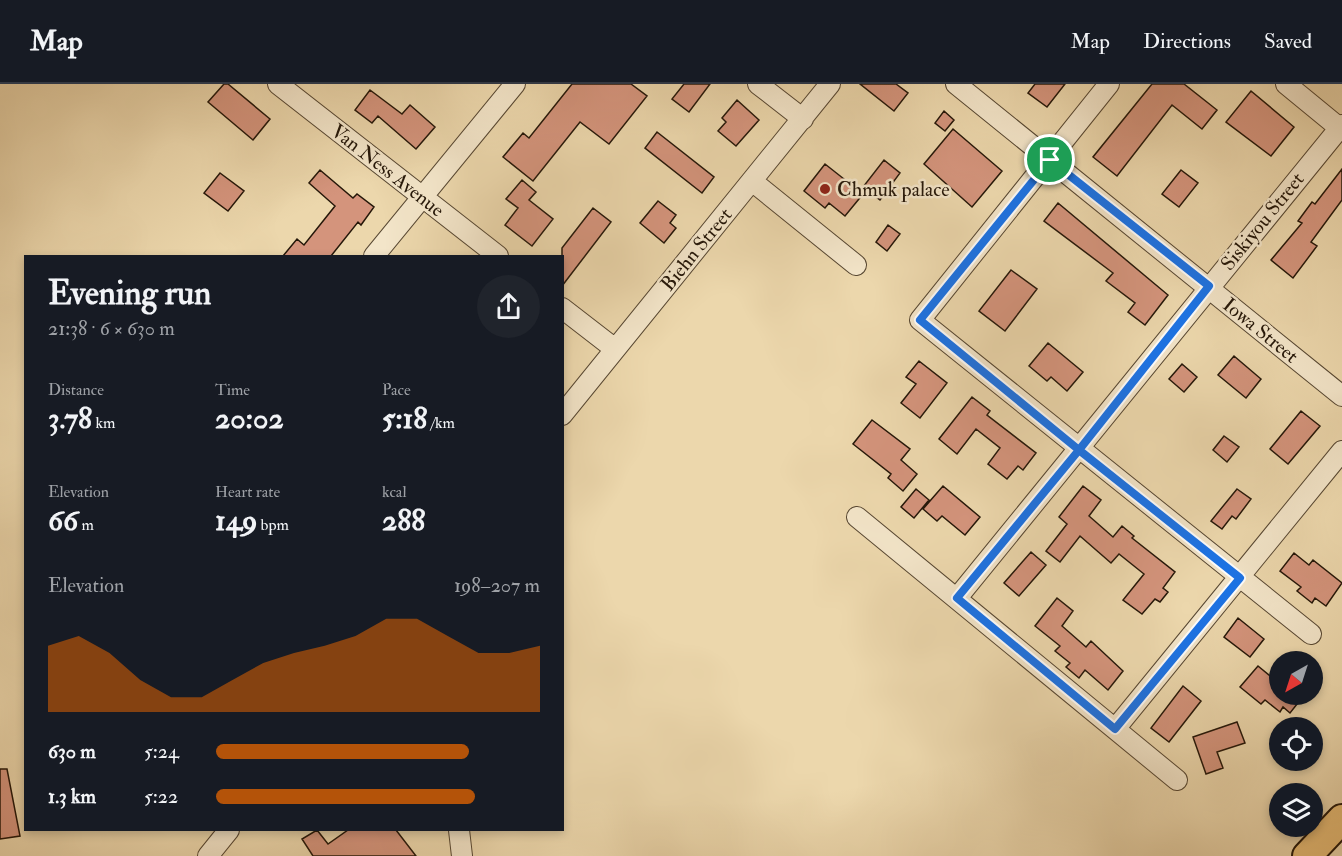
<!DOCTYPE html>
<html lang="en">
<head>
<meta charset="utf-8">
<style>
  :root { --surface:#171b24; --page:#20242c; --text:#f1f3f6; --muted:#9ea1a6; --line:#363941; --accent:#b45309 }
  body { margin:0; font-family:"IM FELL Double Pica",serif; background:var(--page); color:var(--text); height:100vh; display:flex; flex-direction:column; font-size:22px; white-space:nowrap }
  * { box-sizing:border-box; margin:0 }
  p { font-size:20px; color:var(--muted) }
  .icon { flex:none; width:33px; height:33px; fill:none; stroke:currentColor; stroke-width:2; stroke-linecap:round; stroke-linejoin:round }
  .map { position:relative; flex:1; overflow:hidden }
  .sheet { position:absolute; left:24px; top:171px; width:540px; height:576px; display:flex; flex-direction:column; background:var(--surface); border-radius:0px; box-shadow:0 3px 9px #0003 }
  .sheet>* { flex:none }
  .needle { width:39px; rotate:219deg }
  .controls { position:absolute; left:1269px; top:567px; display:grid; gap:12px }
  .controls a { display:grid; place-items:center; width:54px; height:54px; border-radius:50%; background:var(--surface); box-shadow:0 3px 9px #0003; font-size:30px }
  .pin { position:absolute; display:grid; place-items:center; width:51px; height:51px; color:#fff; margin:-26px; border:3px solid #fff; border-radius:50%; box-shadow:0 2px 6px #0007 }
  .round { display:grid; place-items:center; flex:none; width:63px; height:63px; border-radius:32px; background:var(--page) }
  .overview { display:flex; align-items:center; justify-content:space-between; height:102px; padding:0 24px }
  h1 { font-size:33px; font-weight:800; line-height:45px }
  .stats { display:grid; grid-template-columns:repeat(3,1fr); gap:9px; height:102px; padding:6px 24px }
  .stats div { display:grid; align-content:center }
  .stats b { font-size:30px; font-weight:800 }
  .stats small { font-size:16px; font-weight:400 }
  .stats p { font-size:16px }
  .chart { height:168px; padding:12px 24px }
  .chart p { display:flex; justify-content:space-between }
  .chart svg { width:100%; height:108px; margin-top:6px; fill:var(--accent); opacity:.7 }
  ul { padding:0 24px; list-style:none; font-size:20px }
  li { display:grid; grid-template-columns:96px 72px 1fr; align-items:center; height:45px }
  li i { height:15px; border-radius:8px; background:var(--accent) }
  header { display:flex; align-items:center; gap:36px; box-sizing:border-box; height:84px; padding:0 30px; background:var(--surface); border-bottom:2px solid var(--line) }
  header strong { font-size:28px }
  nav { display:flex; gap:33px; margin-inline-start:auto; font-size:21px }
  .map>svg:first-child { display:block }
</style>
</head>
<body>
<header>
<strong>Map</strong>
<nav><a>Map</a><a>Directions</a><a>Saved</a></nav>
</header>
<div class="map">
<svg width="1342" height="772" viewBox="0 0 1342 772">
  <rect width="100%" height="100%" fill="#ecd7ac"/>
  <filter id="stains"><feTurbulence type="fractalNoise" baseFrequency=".00333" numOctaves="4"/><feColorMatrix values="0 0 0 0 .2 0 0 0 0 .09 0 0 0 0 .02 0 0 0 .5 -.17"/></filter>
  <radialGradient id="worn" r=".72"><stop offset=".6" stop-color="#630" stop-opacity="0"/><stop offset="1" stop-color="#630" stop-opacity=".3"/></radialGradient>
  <path fill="#d4947c" stroke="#251709" stroke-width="1.5" d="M224,0H228L270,35L253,56L208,18Z
    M572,0H631L647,12L609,60L580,38L533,97L503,73L523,49L529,54Z
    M684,0H710L689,28L672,15Z
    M860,0H896L908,9L894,27Z
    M1035,0H1065L1047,23L1028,9Z
    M1152,0H1184L1217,26L1202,45L1172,21L1117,92L1093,73Z
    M370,6L402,30L410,21L435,43L416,65L378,32L372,39L355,26Z
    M1251,7L1294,43L1271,72L1226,38Z
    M737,16L759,36L736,62L718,47L726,38L722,34Z
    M944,27L954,36L945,47L935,39Z
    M953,45L1002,87L972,123L924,80Z
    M657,48L714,93L702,109L645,64Z
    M884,76L900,89L880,116L863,103Z
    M825,80L863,110L845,132L829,119L825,124L804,107Z
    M1342,85V116L1311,158L1317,162L1293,194L1271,176L1302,139L1298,137L1312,118L1315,120Z
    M320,86L353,114L357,110L374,123L361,141L358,138L331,172H283L297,155L304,161L335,122L309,99Z
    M1181,86L1198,99L1179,123L1162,110Z
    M220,89L244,107L228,127L204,109Z
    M522,96L536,108L529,116L553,135L532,162L505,141L518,124L506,115Z
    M658,117L676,131L670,139L676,144L664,159L640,139Z
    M1058,119L1168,211L1145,241L1128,228L1135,219L1106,197L1113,189L1044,137Z
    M593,124L611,138L562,202V164Z
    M888,141L900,150L887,167L876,158Z
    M1011,186L1037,205L1005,247L979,227Z
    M1048,259L1083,288L1067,307L1051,293L1047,297L1029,282Z
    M1234,272L1261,295L1246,314L1218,291Z
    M919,277L947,299L920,334L901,319L916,300L906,293Z
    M1182,280L1197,293L1184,308L1169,295Z
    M972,313L990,327L987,331L1036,369L1023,386L1018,382L1007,395L988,380L1000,364L976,345L957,370L939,355Z
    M1301,327L1320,342L1288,380L1270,365Z
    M872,336L910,365L901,376L917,390L903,407L888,394L891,390L853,360Z
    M1224,352L1239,363L1227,378L1213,366Z
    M943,402L980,433L965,451L942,432L937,437L923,425Z
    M1083,402L1101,416L1089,432L1113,453L1122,442L1134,452L1132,454L1175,488L1163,504L1168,508L1160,518L1155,515L1142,530L1123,516L1144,490L1119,470L1111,479L1080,452L1060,478L1046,467L1067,440L1059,433Z
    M916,405L929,416L914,434L901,423Z
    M1237,405L1251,415L1236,435L1232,432L1222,445L1211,437Z
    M1031,468L1046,481L1019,512L1004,499Z
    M1294,469L1309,481L1313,476L1342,499L1326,522L1315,514L1312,519L1297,507L1301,503L1280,487Z
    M1057,514L1073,527L1062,542L1086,563L1091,557L1123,587L1108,606L1085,586L1079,594L1066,583L1070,579L1055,567L1060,562L1035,542Z
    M1238,534L1264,555L1250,573L1224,553Z
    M1258,582L1280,600V610H1305L1290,629L1283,623L1280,628L1265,616L1261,620L1240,603Z
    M1183,602L1201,617L1169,658L1151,644Z
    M1237,638L1245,659L1217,668L1223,684L1206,690L1193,653Z
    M0,685H7L20,752L0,755Z
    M317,746L328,760L348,746H396L416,772H313L302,755Z"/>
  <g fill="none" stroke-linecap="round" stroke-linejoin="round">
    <g stroke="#574732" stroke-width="22">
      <path id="minor" d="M278,0L498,172
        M758,0L803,35
        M956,0L1342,312
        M1109,0L920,236L1311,550
        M1286,0L1342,46
        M752,97L856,181
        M374,172L515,0
        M562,224L615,265
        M562,331L830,0
        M857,433L1177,696
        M957,514L1342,41
        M1115,645L1342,367
        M459,746L462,772
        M208,772L229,746"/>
    </g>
    <g stroke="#251709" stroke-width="32">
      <path id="highway" d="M1307,772L1342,735"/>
    </g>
    <use href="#minor" stroke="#f3e5c9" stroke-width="20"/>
    <use href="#highway" stroke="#e6bc76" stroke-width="28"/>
  </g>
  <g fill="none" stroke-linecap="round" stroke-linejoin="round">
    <g stroke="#fff" stroke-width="12">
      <path id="route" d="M1050,76L920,236L1079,366L957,514L1115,645L1240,494L1079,366L1209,202L1050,76"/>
    </g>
    <use href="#route" stroke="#1a73e8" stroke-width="8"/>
  </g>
  <circle fill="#8f2418" stroke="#f3e5c9" stroke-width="2" cx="825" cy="105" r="6"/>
  <g text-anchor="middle" stroke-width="5" stroke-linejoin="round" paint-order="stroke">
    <g font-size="20" fill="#251709" stroke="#f3e5c9">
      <text transform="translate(388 86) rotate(38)" y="7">Van Ness Avenue</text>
      <text transform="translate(1262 137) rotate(-51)" y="7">Siskiyou Street</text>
      <text transform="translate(696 165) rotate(-51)" y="7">Biehn Street</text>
      <text transform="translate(1261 246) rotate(39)" y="7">Iowa Street</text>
    </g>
    <g font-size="20" fill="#251709" stroke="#f3e5c9" text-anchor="start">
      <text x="837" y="112">Chmuk palace</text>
    </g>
  </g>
  <rect width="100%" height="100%" filter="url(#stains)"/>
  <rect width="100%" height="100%" fill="url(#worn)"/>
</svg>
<div class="controls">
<a><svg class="needle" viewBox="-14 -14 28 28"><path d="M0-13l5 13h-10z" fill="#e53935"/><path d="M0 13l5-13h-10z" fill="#9ea1a6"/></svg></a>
<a><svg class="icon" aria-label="locate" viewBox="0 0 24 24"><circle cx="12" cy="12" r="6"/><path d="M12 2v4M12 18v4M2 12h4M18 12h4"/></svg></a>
<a><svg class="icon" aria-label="layers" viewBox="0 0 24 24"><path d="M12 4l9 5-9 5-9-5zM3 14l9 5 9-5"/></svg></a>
</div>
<div class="pin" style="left:1050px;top:76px;background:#1e9e55"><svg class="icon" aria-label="arrive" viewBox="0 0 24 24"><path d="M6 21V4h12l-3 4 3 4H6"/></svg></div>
<section class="sheet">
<div class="overview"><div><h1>Evening run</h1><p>21:38 · 6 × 630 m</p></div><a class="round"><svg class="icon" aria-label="share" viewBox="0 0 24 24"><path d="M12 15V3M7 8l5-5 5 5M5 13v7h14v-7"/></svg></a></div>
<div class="stats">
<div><p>Distance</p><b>3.78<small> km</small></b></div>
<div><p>Time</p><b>20:02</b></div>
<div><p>Pace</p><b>5:18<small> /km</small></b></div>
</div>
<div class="stats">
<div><p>Elevation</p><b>66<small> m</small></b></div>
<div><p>Heart rate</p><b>149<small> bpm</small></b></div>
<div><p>kcal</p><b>288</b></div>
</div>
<div class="chart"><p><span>Elevation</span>198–207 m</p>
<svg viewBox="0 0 160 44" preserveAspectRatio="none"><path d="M0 44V17L10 13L20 20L30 31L40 38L50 38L60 31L70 24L80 20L90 17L100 13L110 6L120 6L130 13L140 20L150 20L160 17V44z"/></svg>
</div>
<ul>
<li><b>630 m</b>5:24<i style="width:78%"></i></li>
<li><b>1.3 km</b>5:22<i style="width:80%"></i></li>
</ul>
</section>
</div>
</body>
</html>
